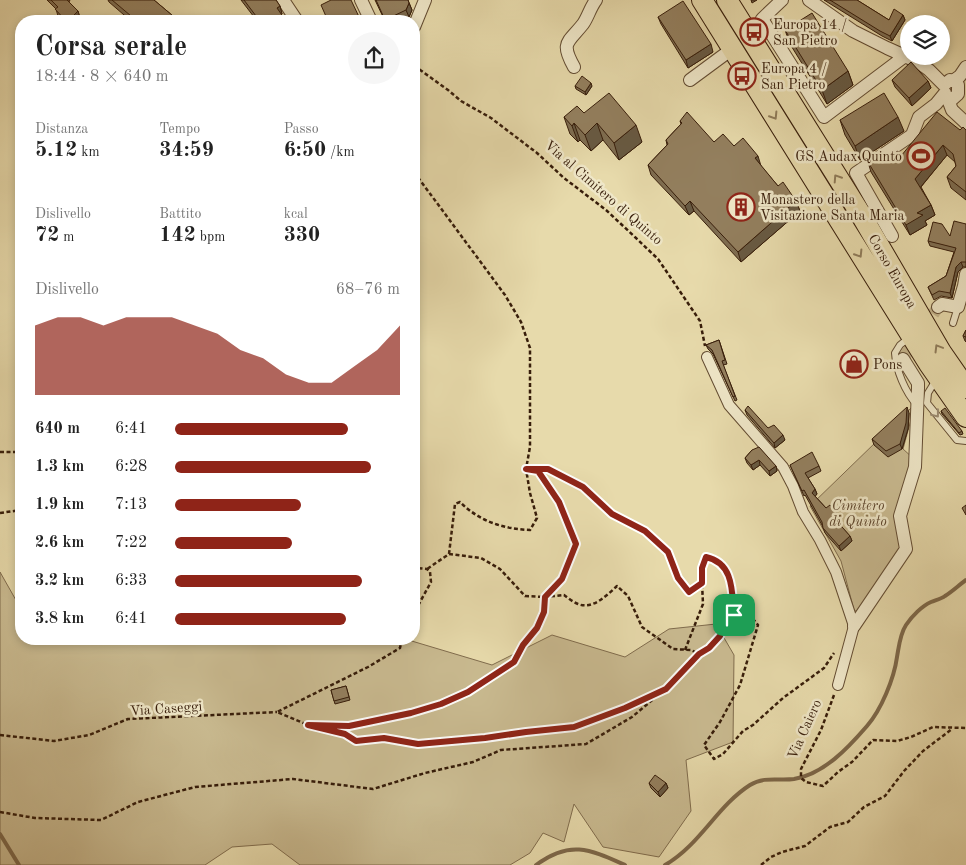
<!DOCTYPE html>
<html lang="it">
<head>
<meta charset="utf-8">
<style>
  :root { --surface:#fff; --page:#f6f6f6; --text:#222; --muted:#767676; --accent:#8f2418 }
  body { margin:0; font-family:"Old Standard TT",serif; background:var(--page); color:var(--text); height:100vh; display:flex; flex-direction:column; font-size:19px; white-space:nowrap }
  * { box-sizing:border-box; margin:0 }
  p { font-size:16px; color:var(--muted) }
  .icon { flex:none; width:28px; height:28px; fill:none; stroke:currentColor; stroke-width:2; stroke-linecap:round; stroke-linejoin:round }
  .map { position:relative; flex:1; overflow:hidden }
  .sheet { position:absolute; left:15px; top:15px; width:405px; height:630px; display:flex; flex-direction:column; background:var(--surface); border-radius:20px; box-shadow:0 2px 8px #0003 }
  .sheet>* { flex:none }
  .fabs { position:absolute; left:900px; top:15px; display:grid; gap:10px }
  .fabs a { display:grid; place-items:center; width:50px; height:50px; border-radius:50%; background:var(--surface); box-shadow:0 2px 8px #0003; font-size:25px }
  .pin { position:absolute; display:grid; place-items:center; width:42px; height:42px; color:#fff; margin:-21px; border-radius:10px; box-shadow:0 2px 8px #0006 }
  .round { display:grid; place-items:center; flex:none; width:52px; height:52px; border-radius:26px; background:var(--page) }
  .overview { display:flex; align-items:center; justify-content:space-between; height:85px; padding:0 20px }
  h1 { font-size:28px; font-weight:700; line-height:38px }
  .stats { display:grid; grid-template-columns:repeat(3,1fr); gap:8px; height:85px; padding:5px 20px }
  .stats div { display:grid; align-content:center }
  .stats b { font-size:21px; font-weight:700 }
  .stats small { font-size:14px; font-weight:400 }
  .stats p { font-size:14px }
  .chart { height:140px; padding:10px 20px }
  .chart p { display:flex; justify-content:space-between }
  .chart svg { width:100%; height:90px; margin-top:5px; fill:var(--accent); opacity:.7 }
  ul { padding:0 20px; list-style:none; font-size:16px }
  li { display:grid; grid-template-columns:80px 60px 1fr; align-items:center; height:38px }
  li i { height:12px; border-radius:6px; background:var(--accent) }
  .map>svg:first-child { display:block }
</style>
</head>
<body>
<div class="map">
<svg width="966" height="865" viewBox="0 0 966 865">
  <rect width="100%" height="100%" fill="#e7daab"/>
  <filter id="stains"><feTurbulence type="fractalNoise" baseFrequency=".004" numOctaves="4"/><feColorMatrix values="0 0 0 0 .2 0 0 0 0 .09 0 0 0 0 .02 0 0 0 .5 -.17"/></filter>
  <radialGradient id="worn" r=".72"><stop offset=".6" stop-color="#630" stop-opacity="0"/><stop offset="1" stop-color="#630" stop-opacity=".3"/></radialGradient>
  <path fill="#c9ba90" stroke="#806c4d" d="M911,408L912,416L903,449L913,458L901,548L857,612L854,610L841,561L810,506Z
    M0,572L21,609V639H405L492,665L552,635L625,657L669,629L716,624L734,655L733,742L686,760L691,811L659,857L603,847L574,804L564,842L543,833L530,853L510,865H300L272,844L232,847L205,865H0Z"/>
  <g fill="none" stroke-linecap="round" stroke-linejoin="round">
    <path stroke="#7d684a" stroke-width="4" d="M0,834L19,865
      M536,865C570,840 589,849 625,865
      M665,865C700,845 717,806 750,785C764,776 779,781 794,779C824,774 848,748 867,726C881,710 894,679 897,657C899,646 900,634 906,625C912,616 922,606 931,602C936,600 941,599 945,596C953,591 959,585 966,580"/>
    <path stroke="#c4b48b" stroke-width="12" stroke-dasharray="12 6" stroke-linecap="butt" d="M903,359L938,307"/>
    <g stroke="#634c32" stroke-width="8">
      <path id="service" d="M953,323L958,307
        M910,337L900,345L895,353C896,370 905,392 917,405
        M936,380L928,393L927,403L957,440L966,441"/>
    </g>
    <g stroke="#634c32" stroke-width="12">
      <path id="pedestrian" d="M707,357L729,405L783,467L793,486L803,512L820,540L836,572L854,626L838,685"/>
    </g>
    <g stroke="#634c32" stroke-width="14">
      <path id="minor" d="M283,0L297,21
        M361,0L371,21
        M782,0L762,19L824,117L905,56
        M809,0L853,31L887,48L918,62L929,70L944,85
        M414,27L425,0
        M574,67C560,42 568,43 583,24C588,17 590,8 596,0
        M690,80L732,49
        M953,81L960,76L966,67
        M944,85L950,80L956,82L958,85V94L949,102L952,110L966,123
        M892,236L856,173L912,135L919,117L936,104L945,93
        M938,307L942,304L958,307L964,286L966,274
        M854,626L906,549L900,516L915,467L918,388V383L903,359"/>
    </g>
    <g stroke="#371d0a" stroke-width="22">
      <path id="primary" d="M702,0L929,364L966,417
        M727,0L860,213L941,352L966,388"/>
    </g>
    <path stroke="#371d0a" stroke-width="2.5" stroke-dasharray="4 2.5" stroke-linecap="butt" d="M414,68L416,67L448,90L461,101L491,118L537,153L564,178L606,210L636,238L658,259L700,321L705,346
      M414,172L505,295L521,322L530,348V447L526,469L530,493L537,518L530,530C503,529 479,521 460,502L455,504L449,554L427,569
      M0,452H16L21,453
      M533,469H548L583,487L612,514L645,531L668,552L678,578L689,592L702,583V568L706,557C733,563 732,591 734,615
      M0,513L21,510
      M449,554L481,558L500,569L525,596L545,597L564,595C568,598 573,602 578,604C593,610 607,595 617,586L628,596L642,627L673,649L691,650L699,654
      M414,572L417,568L427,569L430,572L431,582L414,613
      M402,639L400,648L368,667L277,712L308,725L345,734L356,741L384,738L417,744L485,739L526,732L574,727L625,708L666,689L699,654L709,648L721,636L729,617L748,613L758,625L740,685L720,722L704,745L714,759L723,754L743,731L753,725L783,698L824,668L834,653
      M685,650L703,604L702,583
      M834,695L821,730L801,769V778L806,782L823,786L838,772L852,762L873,740L897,741L911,737L933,727L966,728
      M312,725H349L411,713L441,704L468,691L514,662L523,645L537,628L544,612L545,597L562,579L576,544L559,502L537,471L526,469
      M0,735L54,741L89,735L128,719L277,712
      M0,812L35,818L101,820L138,802L195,787L293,779L373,789L425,773L473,762L501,750L586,744L632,717L663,691
      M761,865L771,857L782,852L805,846L830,827L848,822L864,807L885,796L904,771L923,751L952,729"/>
    <use href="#service" stroke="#efe7c8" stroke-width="6"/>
    <use href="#pedestrian" stroke="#efe7c8" stroke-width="10"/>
    <use href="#minor" stroke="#efe7c8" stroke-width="12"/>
    <use href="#primary" stroke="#e7daab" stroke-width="20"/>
  </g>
  <path fill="#7e6d51" stroke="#371d0a" d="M47,0H70L69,2L78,11L80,18L77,21H63L58,16L56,9Z
    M108,0H154L179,21H131L109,2Z
    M241,0H276L280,6L282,14H281L286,21H253L252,19L254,17Z
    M375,0H408L412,10L409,17L400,21H385Z
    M824,0H857L889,20L903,15L905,20L892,41L882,36Z
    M658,17L713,52L688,68L661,24Z
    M785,30L848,71L853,85L827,104L790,44Z
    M892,80L928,81L931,88L912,106L895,87Z
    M575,86H592L586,95L576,89Z
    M584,113L642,142L619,160L603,140L591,151L580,140L578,142L570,134L564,117Z
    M840,120L904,131L860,160L845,135Z
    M680,121L714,142L734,146L761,166L778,186L796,201L800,211L741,262L694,211L689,215L651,175L648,165L667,145L666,140L681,124Z
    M960,130H966V200L951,188L947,177L956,166L955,162L947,155L921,187L931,205L935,215L925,221L927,225L910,235L871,172L868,162L887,158L901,156Z
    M966,224V267H963L958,272L952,298L941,296L934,300L928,287L946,276L954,252L930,246L928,241L950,236Z
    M966,330V342L965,341L963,336Z
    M719,340L727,364L723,365L737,400L735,401L713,354L708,349L706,345Z
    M745,410L768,428L785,440L775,448L747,415Z
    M941,411L962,431L963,434L960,435L942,414Z
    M909,413L908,429L902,449L888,457L874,445L872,439Z
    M752,450L776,466L777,471L770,476L760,465L753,470L747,463L745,458Z
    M790,465L819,466L821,471L808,478L815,489L817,494L815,496L826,508L839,515L840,520L838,523L850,536L852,541L841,551L825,533L822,525L805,495L804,496Z
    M346,686L350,700L335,704L331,690Z
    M649,783H666L668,788L660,797L651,788Z"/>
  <path fill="#675942" stroke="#371d0a" d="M751,0H757L752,3Z
    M409,3L412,10L409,17L406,10Z
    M280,6L282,14L280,16L277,8Z
    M78,11L80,18L77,21H68Z
    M903,15L905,20L892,41L890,36Z
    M711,44L713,52L688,68L686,60Z
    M848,71L853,85L827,104L822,90Z
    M928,81L931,88L912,106L909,98Z
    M591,83L592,86L586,95L585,92Z
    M898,117L904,131L860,160L855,146Z
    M574,123L580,140L578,142L572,126Z
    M597,123L603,140L591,151L585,135Z
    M636,125L642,142L619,160L614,143Z
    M943,145L947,155L919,189L915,179Z
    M758,156L761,166L755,158Z
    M690,201L694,211L689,215L685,206Z
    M796,201L800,211L741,262L738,252Z
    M931,205L935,215L925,221L927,225L910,235L906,225L917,213Z
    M961,262L963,267L958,272L952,298L950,293L956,267Z
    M907,407L909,413L908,429L902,449L900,444Z
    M783,435L785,440L775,448L774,443Z
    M759,460L760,465L753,470L751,465Z
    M776,466L777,471L770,476L769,471Z
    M815,489L817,494L814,498L812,493Z
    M839,515L840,520L837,524L835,519Z
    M850,536L852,541L841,551L839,546Z
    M666,783L668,788L660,797L658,792Z"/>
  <path fill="#937f5e" stroke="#371d0a" d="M51,0H67L78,11L68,21H66L55,9L58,7Z
    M112,0H154L179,21H137Z
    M244,0H276L280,6L277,8L286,21H254H255L252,19L256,16Z
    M331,0H351L361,21H328L321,5Z
    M376,0H408L409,3L406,10L385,20Z
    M830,0H857L889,20L894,9L903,15L890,36L880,31Z
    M683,1L711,44L686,60L658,17Z
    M812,13L848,71L822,90L785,30Z
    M911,62L928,81L909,98L892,80Z
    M582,76L591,83L585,92L575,86Z
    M609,93L636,125L614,143L597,123L585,135L574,123L572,126L564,117L577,106L584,113Z
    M884,93L898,117L855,146L840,120Z
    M687,112L714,142L723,134L734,146L743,138L758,156L755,158L778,186L783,182L796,201L738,252L690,201L685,206L648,165L668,144L666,140L682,123L680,121Z
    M937,112L960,130L963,127L966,130V192L947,177L956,166L953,154L943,145L915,179L931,205L917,213L923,215L906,225L868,162L884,152L887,158L898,151L901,156Z
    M954,221L966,224V262H961L956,267L950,293L939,291L932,295L928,287L946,276L956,248L928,241L933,222L942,224L950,236Z
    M966,330V337L963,336Z
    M719,340L725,360L722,361L735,396L733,397L712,350L706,345Z
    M748,406L768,428L774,425L783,435L774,443L745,410Z
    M907,407L906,423L900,444L886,451L872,439Z
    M945,408L962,431L959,433L941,411Z
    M759,447L776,466L769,471L759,460L751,465L745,458L752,450Z
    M812,452L819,466L805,473L815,489L812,493L826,508L830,505L839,515L835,519L850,536L839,546L823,528L822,522L804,490L802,491L790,465Z
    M966,505V515L962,508Z
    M346,686L349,697L334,701L331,690Z
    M655,775L666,783L658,792L649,783Z"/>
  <defs><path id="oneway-chevron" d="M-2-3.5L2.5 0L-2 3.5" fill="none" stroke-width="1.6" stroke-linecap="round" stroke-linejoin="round" transform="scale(1.25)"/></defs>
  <g stroke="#8f7c5a">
    <use href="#oneway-chevron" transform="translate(774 116) rotate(58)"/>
    <use href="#oneway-chevron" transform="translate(837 178) rotate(-123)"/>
    <use href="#oneway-chevron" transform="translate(859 254) rotate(58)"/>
    <use href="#oneway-chevron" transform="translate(938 348) rotate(-121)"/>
  </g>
  <use stroke="#9c8c72" href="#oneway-chevron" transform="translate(936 414) rotate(52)"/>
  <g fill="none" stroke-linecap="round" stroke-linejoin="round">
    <g stroke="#fff" stroke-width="10">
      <path id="route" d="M526,469H548L583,487L612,514L645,531L668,552L678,578L689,592L702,583V568L706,557C734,563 732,592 734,615L729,617L726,621L720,636L709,648L699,654L666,689L625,708L574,727L526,732L485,738L418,744L384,738L356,741L345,734L308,725L349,726L411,713L441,704L468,692L514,662L523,645L537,628L544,612L545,597L562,579L576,544L559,502L538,471Z"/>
    </g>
    <use href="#route" stroke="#8f2418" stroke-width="6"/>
  </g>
  <defs>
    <g id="bus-ring" transform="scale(1.4375)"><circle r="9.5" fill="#efe7c8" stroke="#8f2418" stroke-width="1.5"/><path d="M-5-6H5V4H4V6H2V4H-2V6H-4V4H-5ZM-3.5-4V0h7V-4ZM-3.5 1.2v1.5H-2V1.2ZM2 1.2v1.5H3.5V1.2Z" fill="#8f2418"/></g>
    <g id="stadium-ring" transform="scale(1.4375)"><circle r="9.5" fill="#efe7c8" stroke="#8f2418" stroke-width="1.5"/><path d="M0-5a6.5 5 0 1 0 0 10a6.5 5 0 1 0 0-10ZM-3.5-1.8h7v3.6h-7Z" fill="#8f2418"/></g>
    <g id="building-ring" transform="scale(1.4375)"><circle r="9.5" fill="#efe7c8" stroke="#8f2418" stroke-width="1.5"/><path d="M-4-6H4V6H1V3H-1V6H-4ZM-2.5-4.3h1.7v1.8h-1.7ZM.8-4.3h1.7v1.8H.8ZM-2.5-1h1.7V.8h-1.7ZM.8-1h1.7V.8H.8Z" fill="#8f2418"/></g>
    <g id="shop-ring" transform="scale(1.4375)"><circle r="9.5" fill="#efe7c8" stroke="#8f2418" stroke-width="1.5"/><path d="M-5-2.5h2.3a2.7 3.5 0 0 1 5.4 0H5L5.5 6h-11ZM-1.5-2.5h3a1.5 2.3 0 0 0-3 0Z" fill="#8f2418"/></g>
  </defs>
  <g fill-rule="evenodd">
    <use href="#bus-ring" x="754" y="32"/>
    <use href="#bus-ring" x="742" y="76"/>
    <use href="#stadium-ring" x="921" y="156"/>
    <use href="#building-ring" x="741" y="207"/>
    <use href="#shop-ring" x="854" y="364"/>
  </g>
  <g text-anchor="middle" stroke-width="5" stroke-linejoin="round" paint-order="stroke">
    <g font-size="14" fill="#371d0a" stroke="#efe7c8" text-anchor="start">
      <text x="773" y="29">Europa 14 /<tspan x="773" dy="16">San Pietro</tspan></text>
      <text x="761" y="73">Europa 4 /<tspan x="761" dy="16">San Pietro</tspan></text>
      <text x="902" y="161" text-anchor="end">GS Audax Quinto</text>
      <text x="760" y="204">Monastero della<tspan x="760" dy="16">Visitazione Santa Maria</tspan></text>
      <text x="873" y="369">Pons</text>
    </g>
    <g font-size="14" fill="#371d0a" stroke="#efe7c8">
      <text transform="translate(604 192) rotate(41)" y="5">Via al Cimitero di Quinto</text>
      <text transform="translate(893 271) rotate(60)" y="5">Corso Europa</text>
      <text transform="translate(166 708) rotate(-4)" y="5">Via Caseggi</text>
      <text transform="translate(804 729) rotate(-66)" y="5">Via Caiero</text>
    </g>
    <g font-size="14" font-style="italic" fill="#5c442c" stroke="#efe7c8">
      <text x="858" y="510">Cimitero<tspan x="858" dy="16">di Quinto</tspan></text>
    </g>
  </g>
  <rect width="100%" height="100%" filter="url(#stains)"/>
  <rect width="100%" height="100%" fill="url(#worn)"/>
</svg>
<div class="fabs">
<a><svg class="icon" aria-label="layers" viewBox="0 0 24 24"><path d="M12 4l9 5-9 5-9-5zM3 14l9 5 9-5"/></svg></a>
</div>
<div class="pin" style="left:734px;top:615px;background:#1e9e55"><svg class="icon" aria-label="arrive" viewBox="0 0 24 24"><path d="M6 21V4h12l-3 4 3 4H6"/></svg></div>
<section class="sheet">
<div class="overview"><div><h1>Corsa serale</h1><p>18:44 · 8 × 640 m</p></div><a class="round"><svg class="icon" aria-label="share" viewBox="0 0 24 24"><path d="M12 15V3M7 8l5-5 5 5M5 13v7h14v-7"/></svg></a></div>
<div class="stats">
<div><p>Distanza</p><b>5.12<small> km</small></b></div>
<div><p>Tempo</p><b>34:59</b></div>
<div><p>Passo</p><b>6:50<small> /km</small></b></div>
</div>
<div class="stats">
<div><p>Dislivello</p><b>72<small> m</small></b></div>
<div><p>Battito</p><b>142<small> bpm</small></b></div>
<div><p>kcal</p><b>330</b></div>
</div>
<div class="chart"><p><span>Dislivello</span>68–76 m</p>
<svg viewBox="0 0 160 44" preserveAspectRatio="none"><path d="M0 44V10L10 6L20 6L30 10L40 6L50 6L60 6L70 10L80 14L90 22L100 26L110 34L120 38L130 38L140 30L150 22L160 10V44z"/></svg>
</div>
<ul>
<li><b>640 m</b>6:41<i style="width:77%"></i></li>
<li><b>1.3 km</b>6:28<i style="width:87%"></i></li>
<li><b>1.9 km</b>7:13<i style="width:56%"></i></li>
<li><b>2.6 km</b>7:22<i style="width:52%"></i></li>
<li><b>3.2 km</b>6:33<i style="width:83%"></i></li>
<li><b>3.8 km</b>6:41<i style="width:76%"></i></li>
</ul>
</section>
</div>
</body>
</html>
